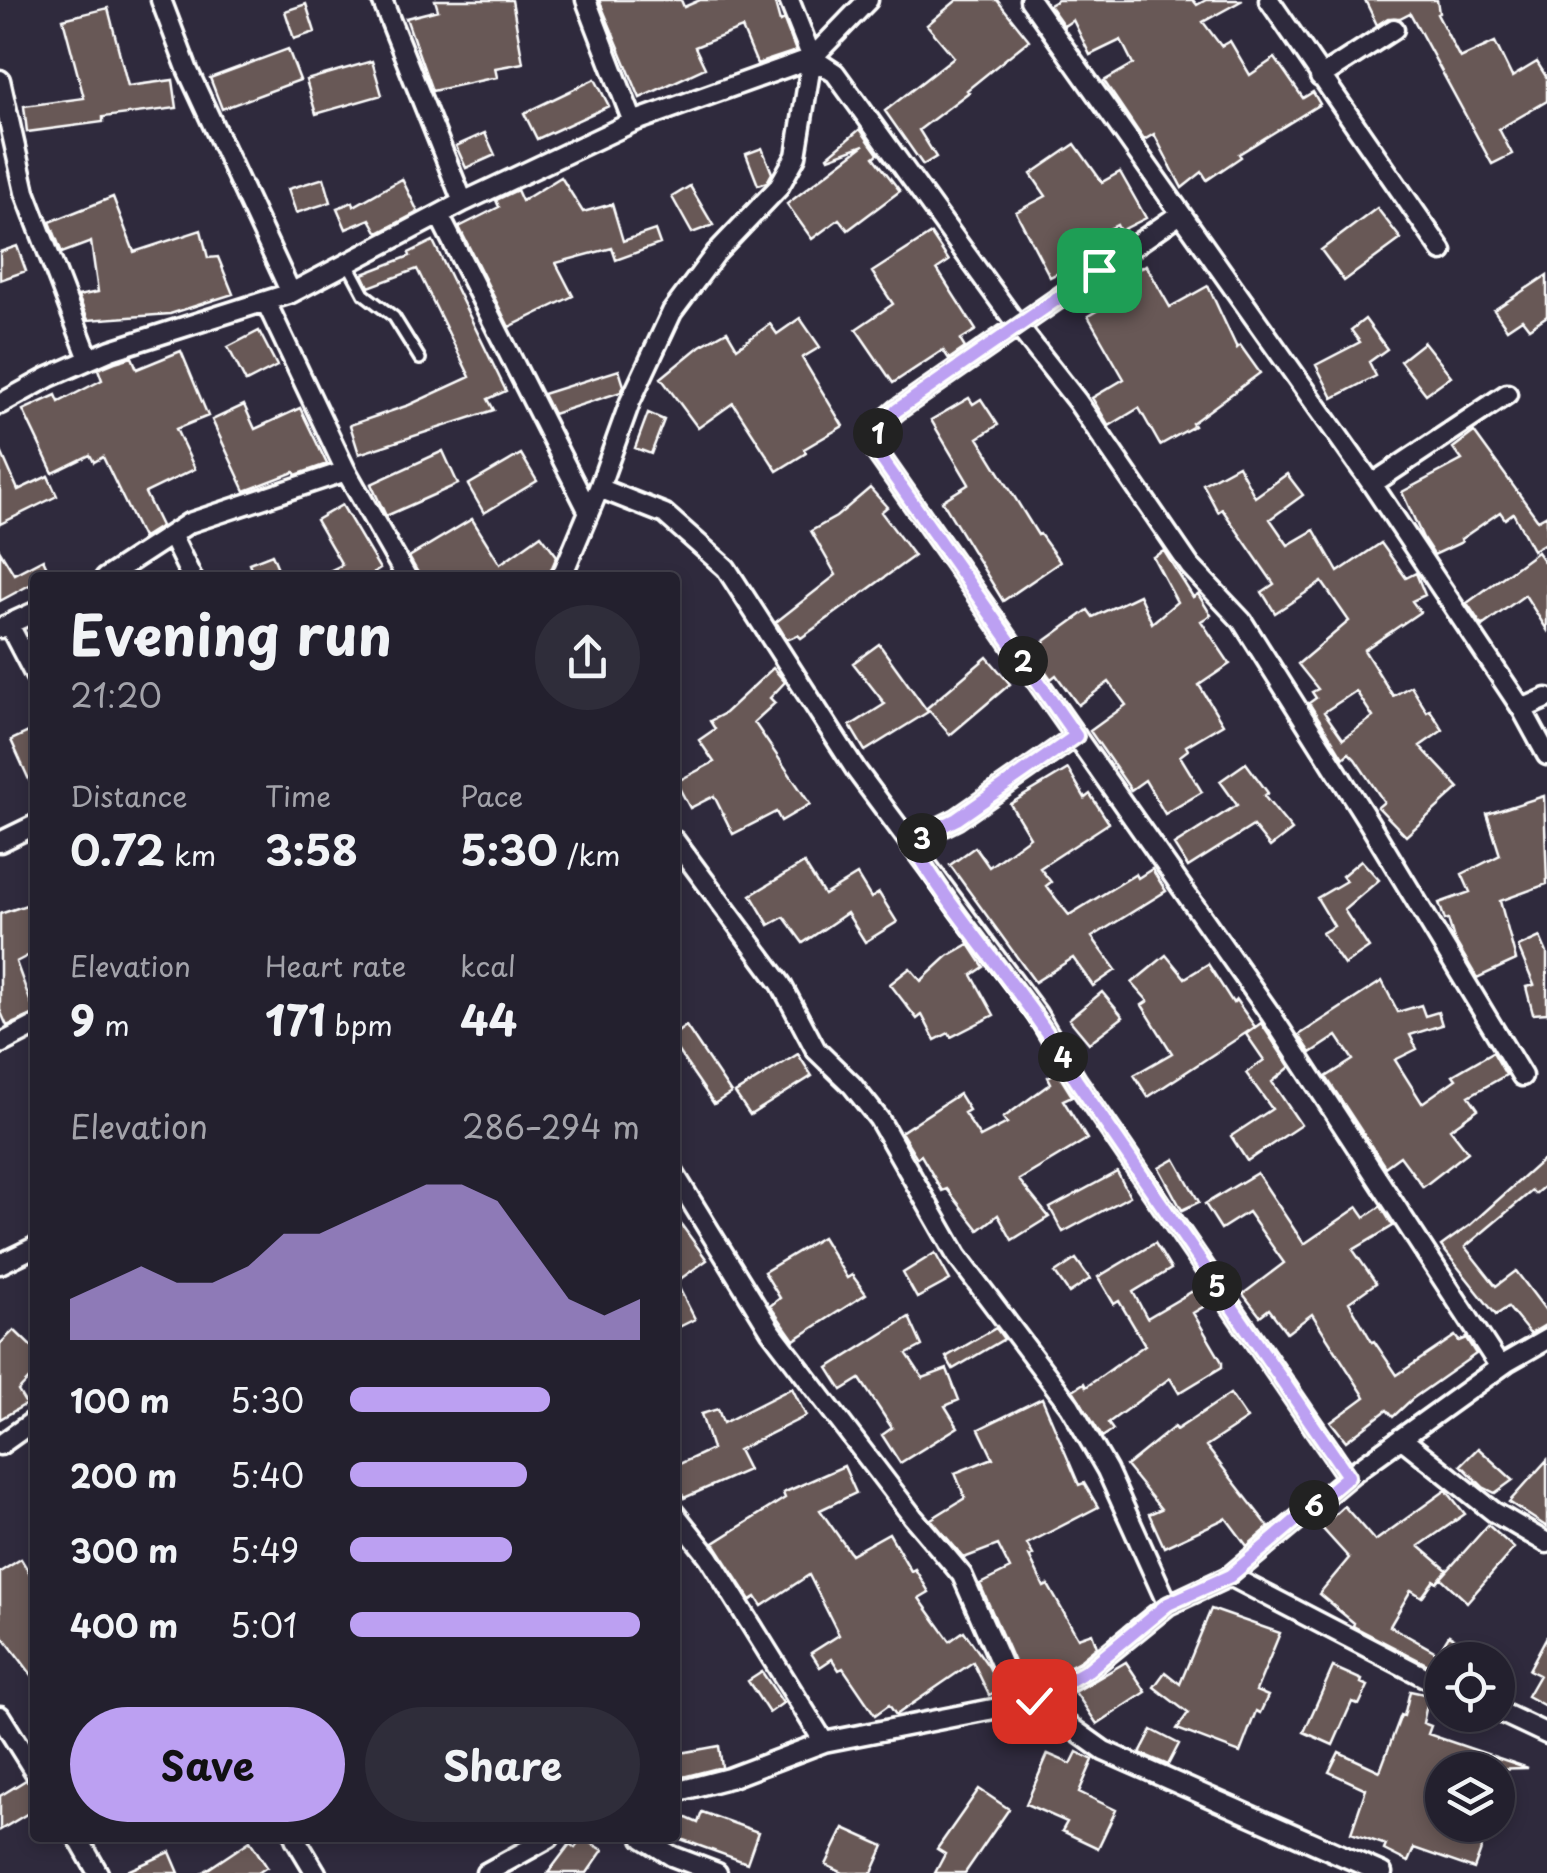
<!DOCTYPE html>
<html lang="en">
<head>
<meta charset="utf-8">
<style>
  :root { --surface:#23202e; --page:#2f2d3a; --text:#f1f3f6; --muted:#a3a3aa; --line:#403e4a; --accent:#bca0f2 }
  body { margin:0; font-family:"Playpen Sans",sans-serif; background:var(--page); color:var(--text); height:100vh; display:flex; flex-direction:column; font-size:38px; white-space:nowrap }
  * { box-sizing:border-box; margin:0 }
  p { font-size:32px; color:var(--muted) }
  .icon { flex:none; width:55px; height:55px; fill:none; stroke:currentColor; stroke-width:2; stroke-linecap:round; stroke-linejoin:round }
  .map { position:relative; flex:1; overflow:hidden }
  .panel { position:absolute; left:30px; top:572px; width:650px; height:1270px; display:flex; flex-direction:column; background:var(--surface); border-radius:10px; box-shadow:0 5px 15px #0003,0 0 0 2px var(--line) }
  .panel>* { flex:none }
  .fabs { position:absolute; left:1425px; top:1642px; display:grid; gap:20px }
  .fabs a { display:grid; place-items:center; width:90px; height:90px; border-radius:50%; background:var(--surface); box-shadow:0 5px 15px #0003,0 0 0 2px var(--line); font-size:50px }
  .pin { position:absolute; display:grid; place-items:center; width:85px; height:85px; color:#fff; margin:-42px; border-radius:20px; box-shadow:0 5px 15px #0006 }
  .km { position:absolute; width:50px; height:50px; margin:-25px; border-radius:50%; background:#222; color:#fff; font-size:28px; line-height:50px; text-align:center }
  .round { display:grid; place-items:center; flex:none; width:105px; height:105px; border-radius:52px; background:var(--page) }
  .overview { display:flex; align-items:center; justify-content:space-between; height:170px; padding:0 40px }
  h1 { font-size:55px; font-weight:700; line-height:75px }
  .figures { display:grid; grid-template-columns:repeat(3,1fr); gap:15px; height:170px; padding:10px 40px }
  .figures div { display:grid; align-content:center }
  .figures b { font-size:42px; font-weight:700 }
  .figures small { font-size:28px; font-weight:400 }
  .figures p { font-size:28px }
  .chart { height:280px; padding:20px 40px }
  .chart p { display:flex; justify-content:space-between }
  .chart svg { width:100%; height:180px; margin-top:10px; fill:var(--accent); opacity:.7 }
  .cta { display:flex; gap:20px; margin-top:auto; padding:20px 40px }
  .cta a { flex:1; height:115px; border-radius:60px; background:var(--accent); color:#111; font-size:40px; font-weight:700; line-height:115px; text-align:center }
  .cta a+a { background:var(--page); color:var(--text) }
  ul { padding:0 40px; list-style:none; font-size:32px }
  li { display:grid; grid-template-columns:160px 120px 1fr; align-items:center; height:75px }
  li i { height:25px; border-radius:12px; background:var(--accent) }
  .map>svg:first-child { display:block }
</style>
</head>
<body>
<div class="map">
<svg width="1547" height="1873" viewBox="0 0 1547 1873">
  <rect width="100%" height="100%" fill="#2f2a3d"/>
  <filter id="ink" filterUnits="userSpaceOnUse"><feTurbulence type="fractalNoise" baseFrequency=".01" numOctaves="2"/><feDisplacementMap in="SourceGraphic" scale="20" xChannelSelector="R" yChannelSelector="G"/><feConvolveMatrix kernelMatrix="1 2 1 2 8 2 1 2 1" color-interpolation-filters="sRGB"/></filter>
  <g filter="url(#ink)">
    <path fill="#685856" stroke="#fff" stroke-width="2.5" fill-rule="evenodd" d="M435,0H512L523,63L495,68L497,77L432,91L406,18L438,10Z
      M599,0H681L684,7L700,0H774L780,22L784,20L796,51L757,64L742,28L695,47L705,68L640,98Z
      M957,0H997L1029,40L967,90L969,92L919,130L936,157L923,165L885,111L954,57L927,25Z
      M1058,0H1193L1197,5L1206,0H1243L1203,22L1221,46L1230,41L1250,75L1275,58L1303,98L1313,92L1320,104L1239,154L1241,157L1207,180L1202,172L1182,188L1154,134L1144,140L1104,81L1133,64L1121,40L1090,55L1073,20L1064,26L1049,5Z
      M1365,0H1437L1439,13L1437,14L1460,58L1495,42L1512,77L1537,62L1547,78V101L1499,129L1512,154L1492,164L1410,13L1400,18H1388L1377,25Z
      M306,4L315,32L294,39L285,11Z
      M108,8L128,86L173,80L177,108L103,117V122L27,132L24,106L84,98L63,19Z
      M288,49L300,80L222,109L210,78Z
      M372,61L382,95L316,114L306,80Z
      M595,79L609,106L537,139L524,113Z
      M860,129L878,154L874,157L900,191L848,230L839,219L812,239L787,204L864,145L829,158L828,156Z
      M485,133L495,155L466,168L456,146Z
      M1075,144L1102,182L1120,172L1146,218L1120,231L1117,225L1075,247L1082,260L1050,277L1016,212L1046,196L1031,174Z
      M762,148L772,173L767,182L758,185L746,154Z
      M561,177L583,212L612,204L623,241L655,230L660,244L616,260L612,248L556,263L573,296L509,327L459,227L499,207L496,200L517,190L522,201Z
      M324,178L331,202L296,213L288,189Z
      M402,179L418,212L378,233L370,219L346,229L337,208L353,202L354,206Z
      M690,186L713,225L692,233L672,197Z
      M113,197L134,252L201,230L208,258L218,257L233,294L170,314L88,320L78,296L98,292L91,242L62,253L50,222Z
      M1377,208L1401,239L1344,281L1321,250Z
      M931,234L949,261L937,269L976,330L960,340L965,348L949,359L943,350L893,383L856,329L893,304L872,272Z
      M433,241L506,391L488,399L494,410L359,454L350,425L409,405L470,377L417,269L369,287L363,274L410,256L409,253Z
      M17,246L26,271L0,280V252Z
      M1146,265L1170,307L1208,286L1237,348L1240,345L1260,373L1192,423L1194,426L1160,445L1139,408L1109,426L1092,398L1124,379L1088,316L1126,294L1118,280Z
      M1547,275V316L1529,328L1522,319L1507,329L1494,310Z
      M800,318L820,347L802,358L843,426L804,449L806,453L777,471L733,403L698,428L661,378L700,346L727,331L737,348L770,324L777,334Z
      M1365,319L1387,349L1369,362L1376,376L1333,398L1316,365L1360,342L1351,330Z
      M259,331L277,366L246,382L228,347Z
      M1424,342L1451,376L1426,394L1400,361Z
      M181,351L208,416L176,429L195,469L145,493L161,526L142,538L103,457L94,462L90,455L53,473L23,410L56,395L59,402L102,380L98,369L115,362L132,357L137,369Z
      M619,370L624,386L621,392L553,414L543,394Z
      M969,398L973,404L981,399L998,425L978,438L1038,535L1040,534L1060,562L1003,601L942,501L969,484L931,420Z
      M244,405L255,429L300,408L327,464L296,475L294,472L245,491L212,420Z
      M648,413L664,420L651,454L635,448Z
      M1474,432L1538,520L1547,515V542L1533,550L1513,513L1505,519L1500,512L1461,539L1462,542L1434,555L1423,538L1402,492L1462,460L1453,448Z
      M0,449L18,490L48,476L57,496L0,524Z
      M443,451L458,484L386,516L371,484Z
      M521,454L537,481L484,513L468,485Z
      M1238,465L1255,497L1287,474L1303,495L1270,519L1288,545L1314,530L1338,572L1381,543L1406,578L1416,573L1425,595L1412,601L1420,612L1364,650L1393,696L1411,686L1427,712L1430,710L1443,730L1420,746L1459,788L1406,836L1378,807L1384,802L1355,759L1349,753L1343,758L1309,703L1316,698L1312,692L1318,689L1298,664L1349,621L1322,582L1275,613L1262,592L1274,584L1222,509L1218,512L1203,484ZM1356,691L1373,717L1343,739L1324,712Z
      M870,488L887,507L881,512L914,556L801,638L798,635L787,640L776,622L836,575L811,531L836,517Z
      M342,505L380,569L366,578H315L342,565L316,520Z
      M472,519L500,564L541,535L557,556L551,570L540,578H421L409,557Z
      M0,551L14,574L43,559L50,574L35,578V582L0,601Z
      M1164,551L1193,597L1198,594L1211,615L1201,621L1230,664L1199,685L1223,724L1186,746L1188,750L1180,756L1202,792L1165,814L1145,780L1131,790L1090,731L1126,705L1109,682L1078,705L1056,675L1051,679L1031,651L1088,610L1093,617L1139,595L1152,623L1177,602L1153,557Z
      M1537,552L1547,566V630L1525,595L1482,626L1467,603Z
      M272,554L282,578H255L249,563Z
      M879,644L928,712L865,751L850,726L885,704L853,663Z
      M987,657L1010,684L950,735L927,708Z
      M773,668L785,682L770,698L775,703L754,722L810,804L781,821L776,812L733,834L714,796L690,808L676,782L714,762L699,740L715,729L710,721L725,713Z
      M35,729V793L11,740Z
      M1246,763L1268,793L1264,796L1292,830L1270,847L1253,826L1188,867L1174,845L1237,805L1220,781Z
      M1068,769L1085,798L1090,794L1109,823L1040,868L1051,882L1046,886L1069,915L1136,874L1138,878L1152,869L1166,891L1092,937L1116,970L1093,986L1073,958L1035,982L950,865L975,847L989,867L1030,837L1010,804Z
      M1544,796L1547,884L1500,901L1516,960L1477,978L1454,939L1448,919L1445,920L1439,903L1470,892L1462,874L1500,855L1487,814Z
      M1361,860L1379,880L1344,910L1369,948L1344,965L1322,933L1334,926L1317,898L1346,881L1342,876Z
      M804,863L824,895L857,875L871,898L879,893L897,922L865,942L847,913L803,943L784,917L769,925L751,895Z
      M35,902V952L16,962L35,1014L7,1026L0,1010V914Z
      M1540,937L1547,953V1013L1533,1014L1526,987L1534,985L1518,947Z
      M969,944L984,967L972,975L994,1015L951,1037L949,1033L935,1040L922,1015L917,1019L890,984L910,968L921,981L948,956Z
      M1166,955L1185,978L1208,964L1233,1003L1236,1000L1255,1027L1148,1097L1134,1075L1172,1053L1142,1005L1148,1001L1132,983Z
      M1382,981L1398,1012L1421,1005L1425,1016L1438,1012L1442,1025L1410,1035L1417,1049L1395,1060L1422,1103L1456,1079L1453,1075L1493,1052L1506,1075L1469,1096L1478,1109L1450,1129L1468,1152L1423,1187L1400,1156L1385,1167L1326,1077L1353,1060L1337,1036L1311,1053L1299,1035Z
      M1102,992L1123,1017L1089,1043L1069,1019Z
      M1261,1023L1290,1067L1272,1082L1301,1125L1247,1161L1231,1136L1272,1109L1246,1073L1264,1060L1246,1034Z
      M686,1026L731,1093L714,1104L675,1047V1034Z
      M798,1054L812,1076L750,1115L735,1093Z
      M1057,1072L1072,1096L1063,1100L1087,1139L1019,1180L1049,1217L1012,1240L998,1215L979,1230L947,1189L942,1191L921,1155L917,1158L901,1132L959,1094L969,1110L964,1113L980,1137L1007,1123L1003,1118L1051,1083L1048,1077Z
      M1547,1156V1184L1535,1194L1532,1191L1465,1247L1496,1286L1516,1271L1547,1312V1324L1530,1334L1508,1307L1496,1315L1441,1246L1470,1225Z
      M1175,1159L1199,1202L1182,1210L1159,1168Z
      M1117,1172L1130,1196L1063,1232L1050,1208Z
      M1257,1173L1304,1244L1358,1207L1365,1217L1381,1206L1393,1226L1353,1250L1376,1283L1349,1302L1372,1342L1374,1341L1397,1375L1455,1336L1459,1341L1466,1338L1476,1354L1412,1399L1393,1417L1387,1410L1346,1441L1331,1422L1365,1397L1312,1314L1287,1333L1269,1309L1260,1316L1243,1294L1284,1263L1248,1212L1221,1229L1205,1204Z
      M675,1216L707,1260L676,1282L695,1319L675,1329Z
      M822,1237L847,1278L852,1275L866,1294L794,1340L770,1306L780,1298L764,1272Z
      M1155,1243L1171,1269L1133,1292L1147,1318L1198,1288L1208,1304L1193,1313L1222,1362V1367L1179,1393L1170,1378L1108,1423L1113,1430L1102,1437L1073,1390L1084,1383L1086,1387L1145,1345L1119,1301L1114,1304L1098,1277Z
      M935,1253L950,1280L917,1298L903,1273Z
      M1076,1259L1090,1279L1069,1293L1055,1273Z
      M909,1317L922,1346L907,1354L923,1378L947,1369L959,1400L945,1406L958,1427L900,1463L882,1435L892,1428L860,1379L842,1390L828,1368Z
      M996,1328L1004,1339L953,1369L946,1357Z
      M14,1330L35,1350V1373L18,1391L26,1404L0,1419V1344Z
      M792,1388L806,1416L738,1450L748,1470L684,1498L675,1479V1466L712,1449L701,1414L718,1409L723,1423Z
      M1230,1394L1247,1419L1206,1446L1269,1527L1247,1546L1226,1518L1164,1547L1149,1514L1161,1509L1126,1466L1174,1427L1176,1430Z
      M1042,1398L1079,1485L1084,1483L1098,1507L1027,1544L1033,1555L1029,1556L1044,1587L1048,1585L1078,1638L1092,1633L1097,1647L1081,1660L1026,1690L980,1584L1010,1569L998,1545L964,1558L931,1519L965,1498L955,1473L993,1458L979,1429Z
      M1478,1448L1513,1480L1495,1493L1483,1487L1461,1465Z
      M1547,1460V1527L1509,1502Z
      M844,1466L856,1493L820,1510L851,1554L889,1533L911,1571L915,1569L929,1592L919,1598L950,1641L964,1631L989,1667L999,1690L989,1695L973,1662L896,1715L889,1705L875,1715L843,1668L839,1670L832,1659L820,1667L811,1653L839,1635L809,1575L762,1606L756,1597L751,1600L714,1543L785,1498L783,1493Z
      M1446,1490L1465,1514L1419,1546L1447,1570L1437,1582L1434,1580L1422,1597L1411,1590L1390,1626L1438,1653L1449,1635L1464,1644L1454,1660H1442V1672L1353,1626L1354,1623L1319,1594L1349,1558L1321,1527L1344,1506L1375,1541Z
      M1488,1525L1514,1548L1467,1602L1441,1578Z
      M21,1559L35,1582V1679L0,1633V1572Z
      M1211,1609L1280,1633L1256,1691L1268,1696L1260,1713L1256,1711L1240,1753L1177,1729L1188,1713L1154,1687L1165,1672L1180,1684Z
      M1547,1636V1707L1527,1696L1539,1675L1529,1670Z
      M1126,1662L1146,1692L1097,1724L1075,1692Z
      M1333,1667L1362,1680L1361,1683L1368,1686L1359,1705L1352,1702L1333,1745L1304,1732Z
      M762,1672L783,1703L769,1713L748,1681Z
      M1410,1691L1429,1695L1423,1723L1431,1726L1428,1734L1528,1768L1442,1770V1825H1490L1474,1869L1414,1848L1408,1862L1384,1850L1386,1845L1351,1833L1366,1789L1329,1772L1339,1752L1380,1771L1401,1715L1404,1716Z
      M1152,1730L1179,1744L1168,1765L1140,1753Z
      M719,1746L722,1767L675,1779V1754Z
      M1077,1752L1093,1760L1079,1792L1116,1810L1098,1848L1062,1831L1067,1822L1026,1804L1048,1754L1071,1764Z
      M26,1780L35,1784V1809L0,1830V1796Z
      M979,1789L1009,1809L965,1873H935L945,1854L937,1849Z
      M702,1812L758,1832L747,1863L675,1837V1813L698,1823Z
      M844,1828L884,1846L872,1873H843L826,1865Z
      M582,1838L603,1850L587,1873H548L570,1844L575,1848Z
      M250,1841L267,1867L258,1873H202Z
      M170,1852L179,1873H123Z"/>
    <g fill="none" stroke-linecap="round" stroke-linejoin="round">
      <g stroke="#fff" stroke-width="16">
        <path id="service" d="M348,264L364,294L394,317L420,359"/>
      </g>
      <g stroke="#fff" stroke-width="25">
        <path id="minor" d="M161,0L188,71L291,293
          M382,0L463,202
          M586,0L633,122
          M1030,0L1372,484L1522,709L1547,755
          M1269,0L1442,251
          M812,58L835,73L1018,326L1077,401L1190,566L1242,621L1368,821L1522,1076
          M1320,77L1394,29
          M0,80L25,192L89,359
          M1180,214L897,410L884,421L874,448L1271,1015L1500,1367
          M439,215L588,510
          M266,302L346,471L407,578
          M0,404L49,377L111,350L291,293L463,202L633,122L812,58L868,0
          M1372,484L1507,394
          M599,488L665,514L726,568L856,770L1037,1014L1076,1080L1348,1477
          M171,535L192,578
          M105,578L189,523L346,471
          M561,578L599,488L630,402L672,312L716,253L778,188L796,156L812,58L789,0
          M9,625L35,675
          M0,628L35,612
          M1522,709L1547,698
          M675,841L781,984L816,1050L852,1085L879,1119L957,1256L1070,1406L1107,1470L1168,1605
          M0,842L35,825
          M911,842L957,819L1076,736
          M0,1044L35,1026
          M675,1175L771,1331L913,1517L962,1575L1018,1702
          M0,1264L35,1247
          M1401,1438L1494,1512L1547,1543
          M0,1445L35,1420
          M675,1514L709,1557L824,1742
          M1230,1576L1442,1686
          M1034,1701L1104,1751L1382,1873
          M1498,1711L1547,1734
          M0,1716L35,1772
          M675,1792L729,1778L824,1742L1034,1701L1088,1670L1168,1605L1230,1576L1353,1473L1507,1362L1547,1339
          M78,1838L98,1873
          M295,1838L316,1873
          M643,1838L672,1856L717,1873
          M486,1873L549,1838"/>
      </g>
      <use href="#service" stroke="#2f2a3d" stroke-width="9"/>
      <use href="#minor" stroke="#2f2a3d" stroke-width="18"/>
    </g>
  </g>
  <g fill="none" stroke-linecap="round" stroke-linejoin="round" filter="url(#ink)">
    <g stroke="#fff" stroke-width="20">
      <path id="route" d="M1034,1701L1088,1670L1168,1604L1230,1576L1348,1476L1076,1080C1029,995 959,926 911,842L957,819L1076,736L874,448C877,431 884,421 897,410L1099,270"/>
    </g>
    <use href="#route" stroke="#bca0f2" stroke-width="12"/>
  </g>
</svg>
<div class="fabs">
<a><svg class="icon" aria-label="locate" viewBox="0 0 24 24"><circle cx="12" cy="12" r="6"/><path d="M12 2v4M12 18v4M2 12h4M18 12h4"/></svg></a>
<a><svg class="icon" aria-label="layers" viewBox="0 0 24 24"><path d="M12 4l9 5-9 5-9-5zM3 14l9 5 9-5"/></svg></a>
</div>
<div class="pin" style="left:1099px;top:270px;background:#1e9e55"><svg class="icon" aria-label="arrive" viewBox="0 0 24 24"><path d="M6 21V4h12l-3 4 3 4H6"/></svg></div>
<div class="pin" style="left:1034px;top:1701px;background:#d93025"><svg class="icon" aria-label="check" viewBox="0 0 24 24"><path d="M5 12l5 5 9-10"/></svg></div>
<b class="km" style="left:878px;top:433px">1</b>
<b class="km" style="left:1023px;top:661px">2</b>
<b class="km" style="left:922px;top:838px">3</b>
<b class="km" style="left:1063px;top:1057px">4</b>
<b class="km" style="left:1217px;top:1286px">5</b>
<b class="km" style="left:1314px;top:1505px">6</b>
<section class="panel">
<div class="overview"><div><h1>Evening run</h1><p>21:20</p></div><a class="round"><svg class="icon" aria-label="share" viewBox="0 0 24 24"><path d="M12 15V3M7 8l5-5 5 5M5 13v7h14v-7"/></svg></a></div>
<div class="figures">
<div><p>Distance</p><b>0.72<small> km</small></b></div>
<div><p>Time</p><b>3:58</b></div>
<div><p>Pace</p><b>5:30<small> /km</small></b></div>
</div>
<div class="figures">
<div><p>Elevation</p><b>9<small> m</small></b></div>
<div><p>Heart rate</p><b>171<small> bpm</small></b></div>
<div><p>kcal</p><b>44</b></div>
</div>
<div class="chart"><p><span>Elevation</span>286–294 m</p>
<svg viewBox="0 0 160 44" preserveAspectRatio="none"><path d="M0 44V34L10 30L20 26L30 30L40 30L50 26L60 18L70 18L80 14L90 10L100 6L110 6L120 10L130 22L140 34L150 38L160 34V44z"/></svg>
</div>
<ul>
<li><b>100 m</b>5:30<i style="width:69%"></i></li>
<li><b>200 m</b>5:40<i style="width:61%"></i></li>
<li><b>300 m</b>5:49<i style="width:56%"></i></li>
<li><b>400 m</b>5:01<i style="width:100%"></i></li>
</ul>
<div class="cta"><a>Save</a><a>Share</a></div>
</section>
</div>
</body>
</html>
